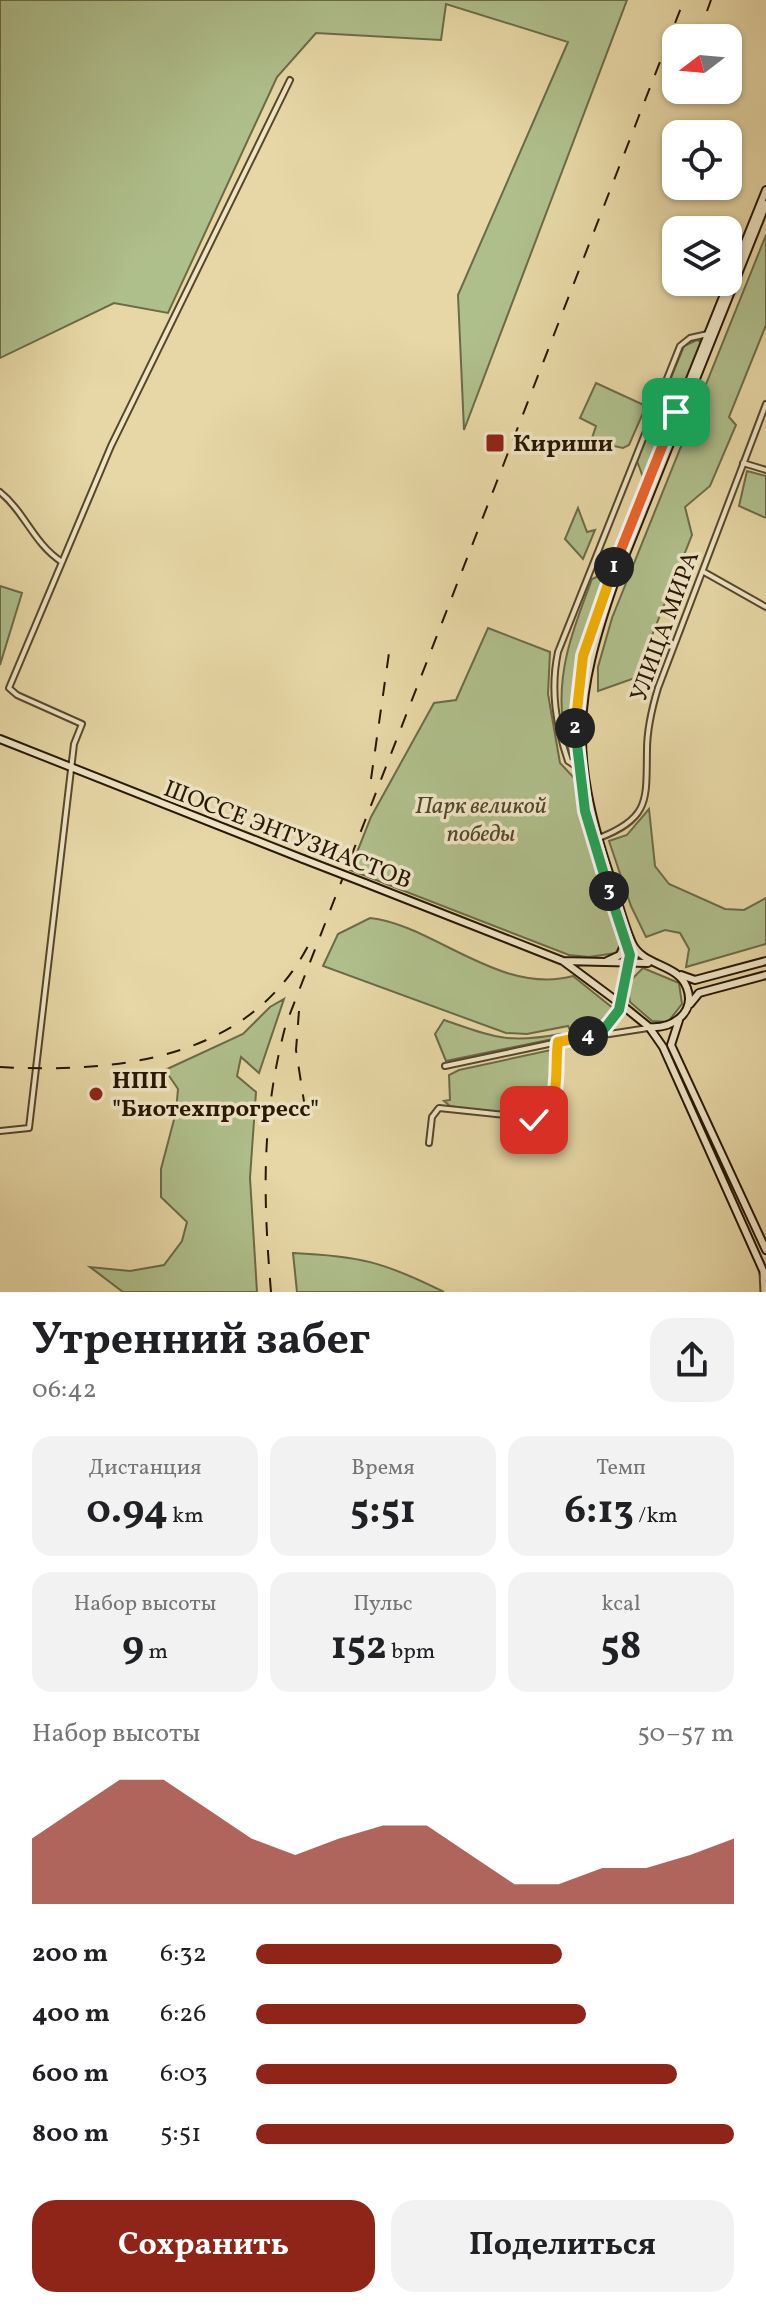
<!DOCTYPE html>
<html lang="ru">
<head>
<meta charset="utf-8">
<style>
  :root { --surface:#fff; --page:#f2f2f2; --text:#202124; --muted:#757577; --accent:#8f2418 }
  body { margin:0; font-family:Vollkorn,serif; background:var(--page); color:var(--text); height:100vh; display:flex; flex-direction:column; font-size:30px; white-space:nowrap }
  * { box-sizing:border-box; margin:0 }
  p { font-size:26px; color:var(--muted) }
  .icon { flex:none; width:44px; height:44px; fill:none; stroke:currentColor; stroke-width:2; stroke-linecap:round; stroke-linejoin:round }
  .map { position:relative; height:1292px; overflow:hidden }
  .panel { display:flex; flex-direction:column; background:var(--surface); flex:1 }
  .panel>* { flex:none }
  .needle { width:52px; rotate:254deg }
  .fabs { position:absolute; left:662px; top:24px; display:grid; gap:16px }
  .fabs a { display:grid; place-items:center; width:80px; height:80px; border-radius:16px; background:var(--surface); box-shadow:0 2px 6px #0004; font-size:40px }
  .pin { position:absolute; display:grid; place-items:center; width:68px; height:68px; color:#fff; margin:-34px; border-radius:16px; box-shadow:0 4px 12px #0006 }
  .km { position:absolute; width:40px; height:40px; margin:-20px; border-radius:50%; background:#222; color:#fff; font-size:22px; line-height:40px; text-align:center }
  .round { display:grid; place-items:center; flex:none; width:84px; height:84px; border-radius:24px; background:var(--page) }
  .summary { display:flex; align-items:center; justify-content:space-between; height:136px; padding:0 32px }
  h1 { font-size:44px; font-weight:700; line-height:60px }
  .figures { display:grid; grid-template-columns:repeat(3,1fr); gap:12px; height:136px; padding:8px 32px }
  .figures div { display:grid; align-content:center; border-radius:20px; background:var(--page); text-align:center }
  .figures b { font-size:40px; font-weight:700 }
  .figures small { font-size:22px; font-weight:400 }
  .figures p { font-size:22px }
  .chart { height:224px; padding:16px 32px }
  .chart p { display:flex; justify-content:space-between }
  .chart svg { width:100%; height:144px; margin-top:8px; fill:var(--accent); opacity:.7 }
  .button { display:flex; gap:16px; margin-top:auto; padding:16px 32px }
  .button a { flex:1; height:92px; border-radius:24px; background:var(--accent); color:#fff; font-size:32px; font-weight:700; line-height:92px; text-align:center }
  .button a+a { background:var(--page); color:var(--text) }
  ul { padding:0 32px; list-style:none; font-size:26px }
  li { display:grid; grid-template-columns:128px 96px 1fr; align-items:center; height:60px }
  li i { height:20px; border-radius:10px; background:var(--accent) }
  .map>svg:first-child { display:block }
</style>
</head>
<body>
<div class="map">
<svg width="766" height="1292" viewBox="0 0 766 1292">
  <rect width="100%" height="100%" fill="#e7d7a6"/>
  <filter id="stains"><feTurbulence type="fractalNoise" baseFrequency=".0025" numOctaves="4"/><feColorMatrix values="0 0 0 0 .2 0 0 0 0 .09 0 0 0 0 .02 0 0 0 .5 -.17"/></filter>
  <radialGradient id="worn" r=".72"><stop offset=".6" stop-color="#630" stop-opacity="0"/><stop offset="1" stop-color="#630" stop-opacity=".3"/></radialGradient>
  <path fill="#afbf8c" stroke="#6b6b47" stroke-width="2" d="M0,0H627L464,430L458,295L568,42L446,4L441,40L316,33L277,77L168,313L114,303L0,358Z
    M766,235V325L729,417L736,425L710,486L685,507L692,535L635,678L598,691V667L612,618Z
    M697,340L702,342L647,478L643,477L637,461L684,346Z
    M596,383L646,406L629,445L623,448L591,441L596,426L580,418Z
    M747,471L766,476V518L739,506Z
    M578,508L587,532L595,530L583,559L565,539Z
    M601,575L608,580C582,638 573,694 573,758C567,749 565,735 563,723C556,670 574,627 592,579Z
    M0,586L22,593L0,665Z
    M488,628L550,652L548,694L560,763L577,781L606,894L623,938L616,953L589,957L569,955L350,870L371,817L434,703L456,700Z
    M649,809L655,866L669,884L725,909L744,910L766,898V944L686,967L689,949L680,933L665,930L646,937L631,906L609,841L627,835Z
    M370,918C432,924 500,996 573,976L614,1009C603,1025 591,1030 572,1034L568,1026L527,1034L506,1033L323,966L338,934Z
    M643,968L679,983L682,1004L668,1022L652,1021L630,1002L627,984Z
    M284,999L259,1073L241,1057L237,1076L256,1092L250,1178L257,1292H123L90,1267L130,1271L164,1265L182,1241L187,1222L161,1197V1169L176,1112L178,1089L165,1070L243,1034L270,1007Z
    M444,1020C494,1037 507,1044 560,1034L558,1038L446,1061L435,1034Z
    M551,1050L548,1109L532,1118L450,1106L444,1101L450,1100L449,1075L459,1070Z
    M293,1253C360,1256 384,1262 444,1292H297Z"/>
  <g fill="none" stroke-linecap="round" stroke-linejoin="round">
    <g stroke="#57472b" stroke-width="8">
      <path id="minor" d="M743,463L766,470
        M0,492C25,512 33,543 62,562
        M704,572L766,607
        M577,767L568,761C556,725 550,690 558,652L680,346L690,338L708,334
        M599,838C651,818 646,799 647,750C647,728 652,708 658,688L766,404
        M596,1033L612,1021L622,1005
        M445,1066L558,1042
        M0,1131L29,1128L74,744L82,724L17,695L9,688L111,446L290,80
        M429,1143L432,1117L439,1108L542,1119L552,1109L558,1042L648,1028"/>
    </g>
    <g stroke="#57472b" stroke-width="9">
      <path id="tertiary" d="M763,1273L764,1292"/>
    </g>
    <g stroke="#271702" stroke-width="10">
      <path id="secondary" d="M766,190L596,613C554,743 588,824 629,947C632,968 619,984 622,1005L649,1027L663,1047L766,1277
        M0,739L303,859
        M365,883L563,961L622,1005
        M563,961L648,963
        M607,961L620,955L626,942
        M681,975L695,980L766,961
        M690,1004L699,993L766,975
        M679,1020L671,1045L766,1250
        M649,1027C672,1029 696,1013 687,988C678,963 643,967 632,943C622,921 617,896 609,873C570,754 574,698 615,581L766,204"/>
    </g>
    <use href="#minor" stroke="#efe5c5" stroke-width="4"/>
    <use href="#tertiary" stroke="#efe5c5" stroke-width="5"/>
    <use href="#secondary" stroke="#efe5c5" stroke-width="6"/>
    <path stroke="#271702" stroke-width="2" stroke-dasharray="14 14" stroke-linecap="butt" d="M707,11L711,0
      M371,779L390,646
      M299,1011L296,1050L307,1121
      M0,1067C115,1073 247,1061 308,946
      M271,1292C263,1196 261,1118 286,1024L684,0"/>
    <g stroke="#271702" stroke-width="10" stroke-linecap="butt">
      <path id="secondary-bridge" d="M303,859L365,883"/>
    </g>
    <use href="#secondary-bridge" stroke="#efe5c5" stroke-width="6"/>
  </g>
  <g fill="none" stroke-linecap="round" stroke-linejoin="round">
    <g stroke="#fff" stroke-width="16">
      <path id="split-1" d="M614,567L676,412"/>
    </g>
    <g stroke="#fff" stroke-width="16">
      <path id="split-2" d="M575,728L583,656L614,567"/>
    </g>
    <g stroke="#fff" stroke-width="16">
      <path id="split-3" d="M575,728L585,811L609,891"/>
    </g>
    <g stroke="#fff" stroke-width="16">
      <path id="split-4" d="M588,1036L605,1028L619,1010L630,955L609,891"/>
    </g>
    <g stroke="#fff" stroke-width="16">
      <path id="split-5" d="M534,1120C563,1117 554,1065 558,1042L588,1036"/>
    </g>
    <use href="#split-1" stroke="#f0652b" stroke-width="10"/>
    <use href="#split-2" stroke="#f5b400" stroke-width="10"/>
    <use href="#split-3" stroke="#22a559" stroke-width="10"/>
    <use href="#split-4" stroke="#22a559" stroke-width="10"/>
    <use href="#split-5" stroke="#f5b400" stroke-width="10"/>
  </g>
  <g fill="#8f2418" stroke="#efe5c5" stroke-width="3">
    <rect x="485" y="433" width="20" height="20" rx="4"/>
    <circle cx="96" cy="1094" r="8"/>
  </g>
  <g text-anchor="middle" stroke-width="7" stroke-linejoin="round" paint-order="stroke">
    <g font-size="24" font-weight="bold" fill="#271702" stroke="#efe5c5" text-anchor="start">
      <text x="513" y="451">Кириши</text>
      <text x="112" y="1088">НПП<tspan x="112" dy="28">"Биотехпрогресс"</tspan></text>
    </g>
    <g font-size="24" fill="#271702" stroke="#efe5c5">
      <text transform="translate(664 626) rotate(-70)" y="8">УЛИЦА МИРА</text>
      <text transform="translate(288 834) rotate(21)" y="8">ШОССЕ ЭНТУЗИАСТОВ</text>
    </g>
    <g font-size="24" font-style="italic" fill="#50492b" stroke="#efe5c5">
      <text x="481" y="813">Парк великой<tspan x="481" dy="28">победы</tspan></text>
    </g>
  </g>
  <rect width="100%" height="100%" filter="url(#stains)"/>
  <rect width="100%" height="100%" fill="url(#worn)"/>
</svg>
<div class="fabs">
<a><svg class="needle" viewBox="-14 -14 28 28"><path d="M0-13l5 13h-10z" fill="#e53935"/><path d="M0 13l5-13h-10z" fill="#757577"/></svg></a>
<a><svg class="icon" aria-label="locate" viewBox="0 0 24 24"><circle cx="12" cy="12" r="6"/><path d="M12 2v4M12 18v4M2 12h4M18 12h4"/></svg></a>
<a><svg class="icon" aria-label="layers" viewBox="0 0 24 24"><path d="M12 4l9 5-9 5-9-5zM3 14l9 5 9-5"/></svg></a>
</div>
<div class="pin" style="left:676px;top:412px;background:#1e9e55"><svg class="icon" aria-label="arrive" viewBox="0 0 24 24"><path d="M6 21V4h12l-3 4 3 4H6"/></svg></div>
<div class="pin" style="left:534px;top:1120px;background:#d93025"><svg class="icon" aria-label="check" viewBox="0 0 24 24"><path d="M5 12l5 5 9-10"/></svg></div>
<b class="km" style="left:614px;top:567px">1</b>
<b class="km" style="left:575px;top:728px">2</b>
<b class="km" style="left:609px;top:891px">3</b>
<b class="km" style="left:588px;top:1036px">4</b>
</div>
<section class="panel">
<div class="summary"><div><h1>Утренний забег</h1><p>06:42</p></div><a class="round"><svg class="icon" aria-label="share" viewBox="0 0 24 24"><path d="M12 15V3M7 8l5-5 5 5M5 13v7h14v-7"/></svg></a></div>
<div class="figures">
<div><p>Дистанция</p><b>0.94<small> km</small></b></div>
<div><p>Время</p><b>5:51</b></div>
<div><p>Темп</p><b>6:13<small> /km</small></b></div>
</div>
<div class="figures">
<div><p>Набор высоты</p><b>9<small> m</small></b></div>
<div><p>Пульс</p><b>152<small> bpm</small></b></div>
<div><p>kcal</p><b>58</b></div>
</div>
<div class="chart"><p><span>Набор высоты</span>50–57 m</p>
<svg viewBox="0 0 160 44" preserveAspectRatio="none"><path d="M0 44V24L10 15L20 6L30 6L40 15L50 24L60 29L70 24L80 20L90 20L100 29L110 38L120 38L130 33L140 33L150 29L160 24V44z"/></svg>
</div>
<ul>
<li><b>200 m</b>6:32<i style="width:64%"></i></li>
<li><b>400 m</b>6:26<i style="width:69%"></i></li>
<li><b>600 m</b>6:03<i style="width:88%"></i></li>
<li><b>800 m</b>5:51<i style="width:100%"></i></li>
</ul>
<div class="button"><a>Сохранить</a><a>Поделиться</a></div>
</section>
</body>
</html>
